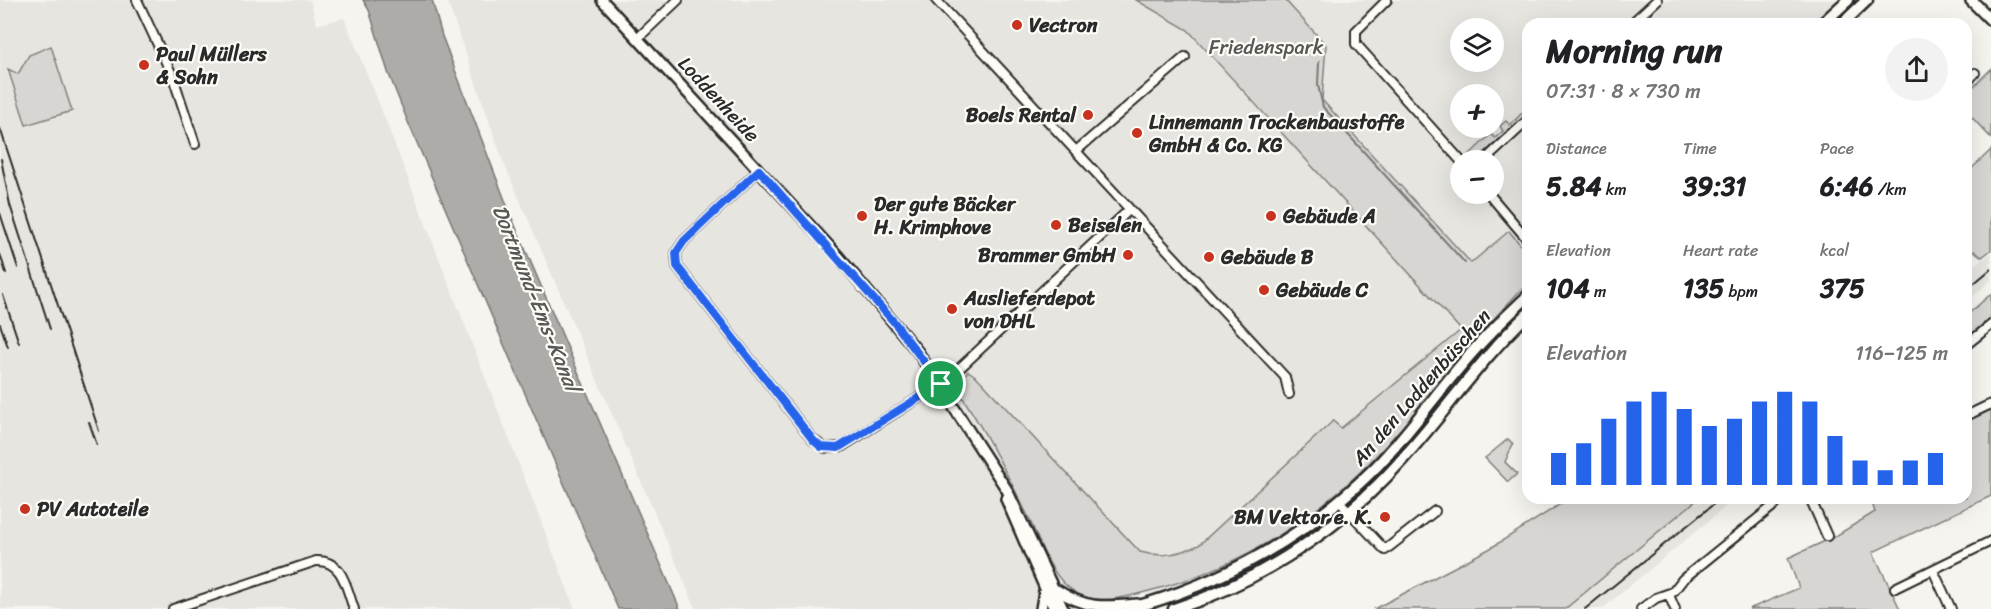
<!DOCTYPE html>
<html lang="en">
<head>
<meta charset="utf-8">
<style>
  :root { --surface:#fff; --page:#f2f2f2; --text:#202124; --muted:#757577; --accent:#2563eb }
  body { margin:0; font-family:Sriracha,sans-serif; background:var(--page); color:var(--text); height:100vh; display:flex; flex-direction:column; font-size:22px; white-space:nowrap }
  * { box-sizing:border-box; margin:0 }
  p { font-size:20px; color:var(--muted) }
  .icon { flex:none; width:33px; height:33px; fill:none; stroke:currentColor; stroke-width:2; stroke-linecap:round; stroke-linejoin:round }
  .map { position:relative; flex:1; overflow:hidden }
  .details { position:absolute; left:1522px; top:18px; width:450px; height:486px; display:flex; flex-direction:column; background:var(--surface); border-radius:18px; box-shadow:0 6px 24px #0002 }
  .details>* { flex:none }
  .buttons { position:absolute; left:1450px; top:18px; display:grid; gap:12px }
  .buttons a { display:grid; place-items:center; width:54px; height:54px; border-radius:50%; background:var(--surface); box-shadow:0 6px 24px #0002; font-size:30px }
  .pin { position:absolute; display:grid; place-items:center; width:51px; height:51px; color:#fff; margin:-26px; border:3px solid #fff; border-radius:50%; box-shadow:0 2px 6px #0007 }
  .round { display:grid; place-items:center; flex:none; width:63px; height:63px; border-radius:32px; background:var(--page) }
  .head { display:flex; align-items:center; justify-content:space-between; height:102px; padding:0 24px }
  h1 { font-size:33px; font-weight:800; line-height:45px }
  .stats { display:grid; grid-template-columns:repeat(3,1fr); gap:9px; height:102px; padding:6px 24px }
  .stats div { display:grid; align-content:center }
  .stats b { font-size:26px; font-weight:800 }
  .stats small { font-size:16px; font-weight:400 }
  .stats p { font-size:16px }
  .chart { height:168px; padding:12px 24px }
  .chart p { display:flex; justify-content:space-between }
  .chart svg { width:100%; height:108px; margin-top:6px; stroke:var(--accent); stroke-width:6 }
  .map>svg:first-child { display:block }
</style>
</head>
<body>
<div class="map">
<svg width="1991" height="609" viewBox="0 0 1991 609">
  <rect width="100%" height="100%" fill="#f5f4ef"/>
  <filter id="ink" filterUnits="userSpaceOnUse"><feTurbulence type="fractalNoise" baseFrequency=".0167" numOctaves="2"/><feDisplacementMap in="SourceGraphic" scale="12" xChannelSelector="R" yChannelSelector="G"/><feConvolveMatrix kernelMatrix="1 2 1 2 8 2 1 2 1" color-interpolation-filters="sRGB"/></filter>
  <g filter="url(#ink)">
    <path fill="#e6e5e0" fill-rule="evenodd" d="M0,0H310L317,25L344,18L376,96L575,609H0Z
      M447,0H1842L1816,24H1528V292L1378,461L1301,526L1248,559L1174,592L1133,595L1086,609H696L503,161ZM1461,28H1494V62H1461ZM1461,94H1494V128H1461ZM1461,160H1494V194H1461Z
      M1991,253V280L1967,302V271Z
      M1699,498H1736L1602,609H1565Z"/>
    <path fill="#d7d6d2" stroke="#81807e" stroke-width="1.5" d="M1136,0H1285L1326,45L1322,100L1471,263L1509,231L1528,254V283C1467,342 1420,414 1360,472C1301,529 1228,571 1149,591C1121,598 1093,608 1068,587C1048,570 1039,539 1028,516C1006,472 983,427 955,386L968,371L977,377L1140,552C1162,558 1178,554 1199,545L1333,421L1341,428L1461,330L1188,30Z
      M51,46L72,111L26,125L8,69L18,74L29,55Z
      M1991,69V138L1967,112L1966,94Z
      M1528,107V113L1483,154L1477,158L1468,156L1491,134L1495,138L1503,131L1500,126L1506,121L1510,125Z
      M1991,150V250L1982,257L1974,251L1967,257V173Z
      M1991,294V317L1967,338V315Z
      M1991,408V496L1873,552L1900,609H1749L1799,588L1788,558L1834,537L1875,512L1872,503L1882,498H1966L1967,456L1969,455L1967,449V420Z
      M1508,439L1513,444L1505,462L1517,474L1508,482L1485,458Z
      M1570,498H1699L1565,609H1374L1489,549Z"/>
    <path fill="#adaca9" stroke="#797877" stroke-width="1.5" d="M363,0H432L442,36L511,216L680,609H618L408,122L388,72L369,10Z"/>
    <g fill="none" stroke-linecap="round" stroke-linejoin="round">
      <path stroke="#797877" stroke-width="2" d="M1319,62L1318,85L1323,107L1465,263"/>
      <g stroke="#2b2b2b" stroke-width="12">
        <path id="minor" d="M137,0L173,77L195,144
          M936,0L1285,377L1289,394
          M1387,0L1356,31V44L1461,161
          M1631,24L1657,0
          M638,38L678,0
          M1966,83L1975,73
          M1076,151L1185,57
          M1485,160L1528,120
          M759,170L684,241L676,253L677,266L813,440L825,448L841,447L947,380L1129,210
          M1489,194L1528,240
          M1966,345L1991,325
          M1966,416L1991,404
          M1810,498L1827,536
          M1340,502L1385,550L1435,511
          M1933,570L1951,609
          M1895,588L1991,541
          M1669,595L1675,609
          M173,609L316,561C343,560 346,587 354,609
          M1641,609L1656,598L1673,592L1683,579L1783,498"/>
      </g>
      <g stroke="#2b2b2b" stroke-width="14">
        <path id="tertiary" d="M602,0L838,256L918,352L1007,490L1063,609
          M1006,499L1054,609
          M1057,590C1086,609 1103,607 1137,604
          M1041,609L1044,591"/>
      </g>
      <g stroke="#2b2b2b" stroke-width="15">
        <path id="secondary" d="M1971,0L1991,20
          M1822,24L1848,0
          M1842,24L1867,0
          M1128,609C1222,584 1309,535 1377,466C1413,429 1442,385 1477,347C1493,329 1511,312 1528,296
          M1174,609C1251,585 1329,536 1385,478C1436,426 1475,364 1528,314"/>
      </g>
      <use href="#minor" stroke="#fdfcf7" stroke-width="8"/>
      <use href="#tertiary" stroke="#fdfcf7" stroke-width="9"/>
      <use href="#secondary" stroke="#fdfcf7" stroke-width="10"/>
      <path stroke="#2b2b2b" stroke-width="2" d="M0,128L99,431
        M1,159L10,205L50,329
        M0,213L18,268
        M0,254L6,273
        M1966,290L1991,269
        M3,295L19,343
        M0,324L8,347
        M89,422L97,445
        M1585,609L1721,498"/>
    </g>
  </g>
  <g fill="none" stroke-linecap="round" stroke-linejoin="round" filter="url(#ink)">
    <g stroke="#fff" stroke-width="12">
      <path id="route" d="M759,170L894,322L941,384L838,448L821,447L813,440L677,266L676,253L684,241Z"/>
    </g>
    <use href="#route" stroke="#2563eb" stroke-width="8"/>
  </g>
  <g fill="#c8321e" stroke="#fdfcf7" stroke-width="2">
    <circle cx="1017" cy="25" r="6"/>
    <circle cx="144" cy="65" r="6"/>
    <circle cx="1088" cy="115" r="6"/>
    <circle cx="1137" cy="133" r="6"/>
    <circle cx="862" cy="216" r="6"/>
    <circle cx="1271" cy="216" r="6"/>
    <circle cx="1056" cy="225" r="6"/>
    <circle cx="1128" cy="255" r="6"/>
    <circle cx="1209" cy="257" r="6"/>
    <circle cx="1264" cy="290" r="6"/>
    <circle cx="952" cy="309" r="6"/>
    <circle cx="25" cy="509" r="6"/>
    <circle cx="1385" cy="517" r="6"/>
  </g>
  <g text-anchor="middle" stroke-width="4.5" stroke-linejoin="round" paint-order="stroke">
    <g font-size="20" font-weight="bold" fill="#2b2b2b" stroke="#fdfcf7" text-anchor="start">
      <text x="1029" y="32">Vectron</text>
      <text x="156" y="61">Paul Müllers<tspan x="156" dy="23">&amp; Sohn</tspan></text>
      <text x="1076" y="122" text-anchor="end">Boels Rental</text>
      <text x="1149" y="129">Linnemann Trockenbaustoffe<tspan x="1149" dy="23">GmbH &amp; Co. KG</tspan></text>
      <text x="874" y="211">Der gute Bäcker<tspan x="874" dy="23">H. Krimphove</tspan></text>
      <text x="1283" y="223">Gebäude A</text>
      <text x="1068" y="232">Beiselen</text>
      <text x="1116" y="262" text-anchor="end">Brammer GmbH</text>
      <text x="1221" y="264">Gebäude B</text>
      <text x="1276" y="297">Gebäude C</text>
      <text x="964" y="305">Auslieferdepot<tspan x="964" dy="23">von DHL</tspan></text>
      <text x="37" y="516">PV Autoteile</text>
      <text x="1373" y="524" text-anchor="end">BM Vektor e. K.</text>
    </g>
    <g font-size="20" fill="#565655" stroke="#fdfcf7">
      <text x="1266" y="54">Friedenspark</text>
    </g>
    <g font-size="20" fill="#2b2b2b" stroke="#fdfcf7">
      <text transform="translate(719 99) rotate(47)" y="7">Loddenheide</text>
      <text transform="translate(1421 387) rotate(-49)" y="7">An den Loddenbüschen</text>
    </g>
    <g font-size="21" font-style="italic" fill="#585857" stroke="#fdfcf7">
      <text transform="translate(536 298) rotate(68)" y="7">Dortmund-Ems-Kanal</text>
    </g>
  </g>
</svg>
<div class="buttons">
<a><svg class="icon" aria-label="layers" viewBox="0 0 24 24"><path d="M12 4l9 5-9 5-9-5zM3 14l9 5 9-5"/></svg></a>
<a>+</a>
<a>−</a>
</div>
<div class="pin" style="left:941px;top:384px;background:#1e9e55"><svg class="icon" aria-label="arrive" viewBox="0 0 24 24"><path d="M6 21V4h12l-3 4 3 4H6"/></svg></div>
<section class="details">
<div class="head"><div><h1>Morning run</h1><p>07:31 · 8 × 730 m</p></div><a class="round"><svg class="icon" aria-label="share" viewBox="0 0 24 24"><path d="M12 15V3M7 8l5-5 5 5M5 13v7h14v-7"/></svg></a></div>
<div class="stats">
<div><p>Distance</p><b>5.84<small> km</small></b></div>
<div><p>Time</p><b>39:31</b></div>
<div><p>Pace</p><b>6:46<small> /km</small></b></div>
</div>
<div class="stats">
<div><p>Elevation</p><b>104<small> m</small></b></div>
<div><p>Heart rate</p><b>135<small> bpm</small></b></div>
<div><p>kcal</p><b>375</b></div>
</div>
<div class="chart"><p><span>Elevation</span>116–125 m</p>
<svg viewBox="0 0 160 44" preserveAspectRatio="none"><path d="M5 44V31M15 44V27M25 44V17M35 44V10M45 44V6M55 44V13M65 44V20M75 44V17M85 44V10M95 44V6M105 44V10M115 44V24M125 44V34M135 44V38M145 44V34M155 44V31"/></svg>
</div>
</section>
</div>
</body>
</html>
